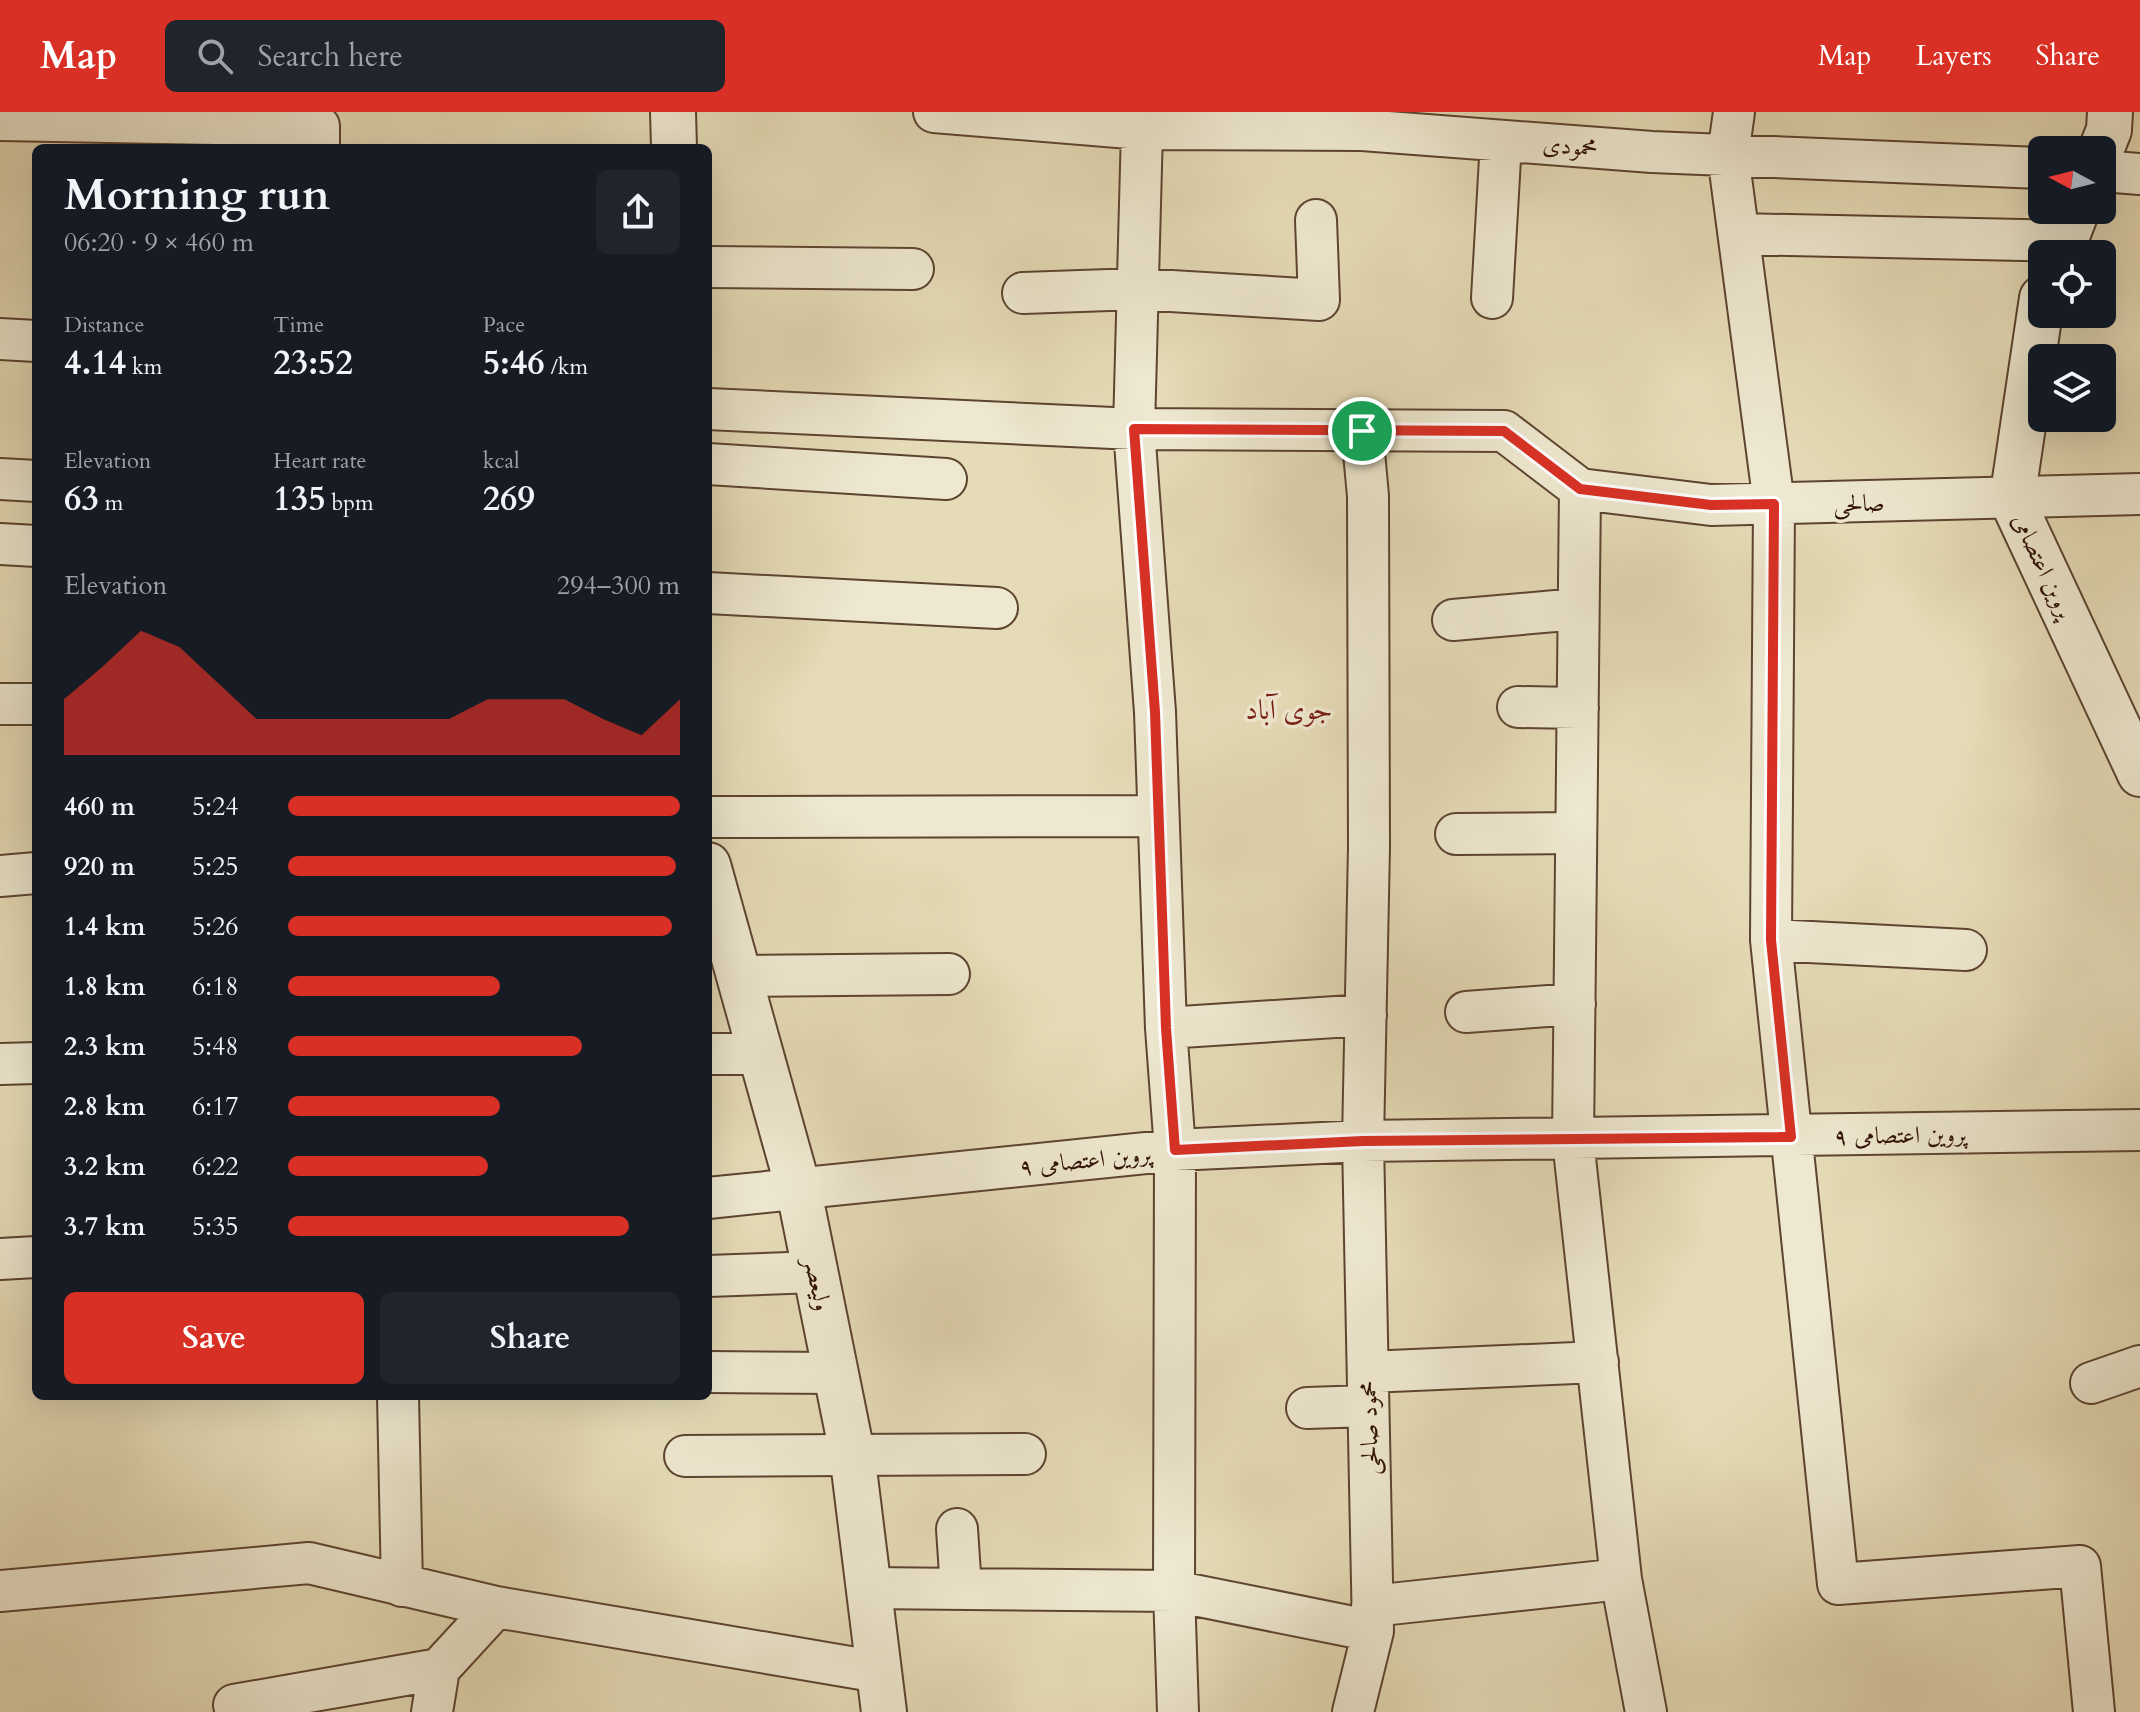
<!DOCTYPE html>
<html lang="en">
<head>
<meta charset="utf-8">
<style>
  :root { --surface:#171b24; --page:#20242c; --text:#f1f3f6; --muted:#9ea1a6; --accent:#d93025 }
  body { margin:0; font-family:Cardo,Amiri,serif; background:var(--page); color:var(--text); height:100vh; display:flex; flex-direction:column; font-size:30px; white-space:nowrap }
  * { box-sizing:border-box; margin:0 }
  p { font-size:26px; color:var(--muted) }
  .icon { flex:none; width:44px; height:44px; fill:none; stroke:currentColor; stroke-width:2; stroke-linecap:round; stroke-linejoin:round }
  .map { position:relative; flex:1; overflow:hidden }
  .details { position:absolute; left:32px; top:32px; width:680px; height:1256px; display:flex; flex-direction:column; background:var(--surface); border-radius:12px; box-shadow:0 8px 32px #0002 }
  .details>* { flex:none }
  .needle { width:52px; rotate:277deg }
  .tools { position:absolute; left:2028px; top:24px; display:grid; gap:16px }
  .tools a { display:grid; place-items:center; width:88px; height:88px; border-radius:12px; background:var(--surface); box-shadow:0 8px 32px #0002; font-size:40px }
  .pin { position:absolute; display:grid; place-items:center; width:68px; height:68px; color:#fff; margin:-34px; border:4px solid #fff; border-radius:50%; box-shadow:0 2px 8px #0007 }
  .round { display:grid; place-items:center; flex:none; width:84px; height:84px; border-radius:12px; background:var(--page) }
  .summary { display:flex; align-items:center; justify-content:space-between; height:136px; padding:0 32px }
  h1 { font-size:44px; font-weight:700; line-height:60px }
  .stats { display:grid; grid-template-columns:repeat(3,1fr); gap:12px; height:136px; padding:8px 32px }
  .stats div { display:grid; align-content:center }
  .stats b { font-size:34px; font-weight:700 }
  .stats small { font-size:22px; font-weight:400 }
  .stats p { font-size:22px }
  .chart { height:224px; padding:16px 32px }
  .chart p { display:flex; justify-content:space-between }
  .chart svg { width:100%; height:144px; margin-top:8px; fill:var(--accent); opacity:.7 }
  .action { display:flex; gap:16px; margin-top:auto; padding:16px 32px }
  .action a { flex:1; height:92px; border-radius:12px; background:var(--accent); color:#fff; font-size:32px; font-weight:700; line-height:92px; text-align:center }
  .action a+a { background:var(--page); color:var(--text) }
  ul { padding:0 32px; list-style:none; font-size:26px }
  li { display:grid; grid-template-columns:128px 96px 1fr; align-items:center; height:60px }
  li i { height:20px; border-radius:10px; background:var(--accent) }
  header { display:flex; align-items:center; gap:48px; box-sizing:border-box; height:112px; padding:0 40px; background:var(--accent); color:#fff }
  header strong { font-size:38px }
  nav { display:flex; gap:44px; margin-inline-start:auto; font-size:28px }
  .search { width:560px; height:72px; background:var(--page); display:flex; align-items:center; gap:20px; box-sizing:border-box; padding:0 28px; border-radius:12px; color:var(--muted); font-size:30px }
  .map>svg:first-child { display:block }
</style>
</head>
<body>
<header>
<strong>Map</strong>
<div class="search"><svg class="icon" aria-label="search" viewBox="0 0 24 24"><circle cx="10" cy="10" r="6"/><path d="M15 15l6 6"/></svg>Search here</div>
<nav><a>Map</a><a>Layers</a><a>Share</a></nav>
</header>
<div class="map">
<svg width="2140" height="1600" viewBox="0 0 2140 1600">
  <rect width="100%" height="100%" fill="#e5dbb6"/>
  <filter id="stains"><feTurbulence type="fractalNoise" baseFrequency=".0025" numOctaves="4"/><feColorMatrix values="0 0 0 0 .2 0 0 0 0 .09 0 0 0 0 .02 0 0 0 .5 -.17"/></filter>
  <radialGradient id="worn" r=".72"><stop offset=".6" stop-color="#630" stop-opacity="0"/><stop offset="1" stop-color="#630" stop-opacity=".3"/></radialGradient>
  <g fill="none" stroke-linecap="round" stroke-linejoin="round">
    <g stroke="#5d4431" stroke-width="44">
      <path id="minor" d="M934,0L1142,17L1362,18L1652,40L2042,56
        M1734,0L1728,43L1774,392L1771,828L1838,1472L2080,1454L2094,1600
        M0,8L319,14V36
        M1142,17L1134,317L1155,600L1166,916L1175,1038L1174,1479L1178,1600
        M2102,59L2140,62
        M1739,122L2065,129
        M708,155L913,157
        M1023,181L1138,177L1319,188L1316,108
        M1492,186L1501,29
        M0,227L36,229
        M708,297L1134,317L1504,319L1580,377
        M708,352L946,367
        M0,367L36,369
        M1580,377L1573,1028L1621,1467L1646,1600
        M1580,377L1711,393L2140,382
        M0,432L36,434
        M708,481L997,496
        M1453,508L1578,497
        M0,592H36
        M1518,595L1578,596
        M708,705L1158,704
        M1456,722L1576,721
        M0,764L36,761
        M1771,828L1966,838
        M739,864L949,862
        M1466,900L1575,892
        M1166,916L1366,903
        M708,942H761
        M0,952L36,951
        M708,1086L1175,1038L1363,1029L2140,1018
        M0,1147L36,1145
        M708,1164L815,1160
        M708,1260L836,1261
        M1368,1260L1598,1250
        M2091,1271L2140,1254
        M398,1284L402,1474
        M1307,1296L1368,1294
        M685,1344L1025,1342
        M957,1417L961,1477
        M869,1476L1174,1479L1373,1519
        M0,1479L309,1451L496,1495L879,1560
        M1372,1494L1621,1467
        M234,1593L439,1557
        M432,1600L439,1557L496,1495
        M1353,1600L1373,1519L1363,1029L1369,735L1368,384L1362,319"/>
    </g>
    <g stroke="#5d4431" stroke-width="48">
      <path id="tertiary" d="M673,0L674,36
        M2101,38L2109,18L2110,0
        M2060,142L2077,98
        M2042,186L2012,388L2140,662
        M708,753L799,1079L852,1341L884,1600"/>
    </g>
    <use href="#minor" stroke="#eee8d0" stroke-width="40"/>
    <use href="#tertiary" stroke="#eee8d0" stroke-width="44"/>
  </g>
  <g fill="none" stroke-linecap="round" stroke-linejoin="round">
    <g stroke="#fff" stroke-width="16">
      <path id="route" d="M1134,317L1504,319L1580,377L1711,393L1774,392L1771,828L1791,1025L1363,1029L1175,1038L1166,916L1155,600Z"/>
    </g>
    <use href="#route" stroke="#d93025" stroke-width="10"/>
  </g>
  <g text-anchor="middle" stroke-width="7" stroke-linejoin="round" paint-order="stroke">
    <g font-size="24" fill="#301205" stroke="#eee8d0">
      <text transform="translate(1570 34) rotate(4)" y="8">محمودی</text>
      <text transform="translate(1859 391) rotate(-1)" y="8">صالحی</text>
      <text transform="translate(2043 454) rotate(65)" y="8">پروین اعتصامی</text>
      <text transform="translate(1900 1023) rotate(-1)" y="8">پروین اعتصامی ۹</text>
      <text transform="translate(1085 1048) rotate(-6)" y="8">پروین اعتصامی ۹</text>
      <text transform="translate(818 1172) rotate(78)" y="8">ولیعصر</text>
      <text transform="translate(1369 1316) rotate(-91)" y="8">محمود صالحی</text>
    </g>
    <g font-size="28" fill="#7a1f14" stroke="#eee8d0">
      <text x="1289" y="607">جوی آباد</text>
    </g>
  </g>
  <rect width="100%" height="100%" filter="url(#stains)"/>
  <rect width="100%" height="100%" fill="url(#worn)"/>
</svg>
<div class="tools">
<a><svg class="needle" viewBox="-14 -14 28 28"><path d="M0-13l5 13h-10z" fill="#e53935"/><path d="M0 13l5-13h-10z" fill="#9ea1a6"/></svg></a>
<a><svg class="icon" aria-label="locate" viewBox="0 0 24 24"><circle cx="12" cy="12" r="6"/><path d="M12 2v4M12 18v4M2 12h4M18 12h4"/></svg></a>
<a><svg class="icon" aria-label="layers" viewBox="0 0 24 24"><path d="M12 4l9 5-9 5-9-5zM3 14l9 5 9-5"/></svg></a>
</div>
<div class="pin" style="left:1362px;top:319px;background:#1e9e55"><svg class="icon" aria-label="arrive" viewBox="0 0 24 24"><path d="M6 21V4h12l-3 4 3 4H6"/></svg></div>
<section class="details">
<div class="summary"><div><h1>Morning run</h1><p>06:20 · 9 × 460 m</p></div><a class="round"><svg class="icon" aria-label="share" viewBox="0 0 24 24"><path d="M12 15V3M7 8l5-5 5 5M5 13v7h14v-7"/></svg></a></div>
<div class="stats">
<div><p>Distance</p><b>4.14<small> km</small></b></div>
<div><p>Time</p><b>23:52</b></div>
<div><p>Pace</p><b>5:46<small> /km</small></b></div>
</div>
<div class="stats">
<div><p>Elevation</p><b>63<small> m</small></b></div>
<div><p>Heart rate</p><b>135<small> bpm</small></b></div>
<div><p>kcal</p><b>269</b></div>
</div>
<div class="chart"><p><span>Elevation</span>294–300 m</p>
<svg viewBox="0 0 160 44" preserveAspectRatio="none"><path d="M0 44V27L10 17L20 6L30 11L40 22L50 33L60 33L70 33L80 33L90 33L100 33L110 27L120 27L130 27L140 33L150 38L160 27V44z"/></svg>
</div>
<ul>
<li><b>460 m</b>5:24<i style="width:100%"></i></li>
<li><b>920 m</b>5:25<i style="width:99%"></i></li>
<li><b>1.4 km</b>5:26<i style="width:98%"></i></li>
<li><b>1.8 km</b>6:18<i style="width:54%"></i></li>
<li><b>2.3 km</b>5:48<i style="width:75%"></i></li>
<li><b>2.8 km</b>6:17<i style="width:54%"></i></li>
<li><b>3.2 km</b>6:22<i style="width:51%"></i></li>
<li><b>3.7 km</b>5:35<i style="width:87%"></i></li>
</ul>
<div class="action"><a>Save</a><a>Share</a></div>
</section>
</div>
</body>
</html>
